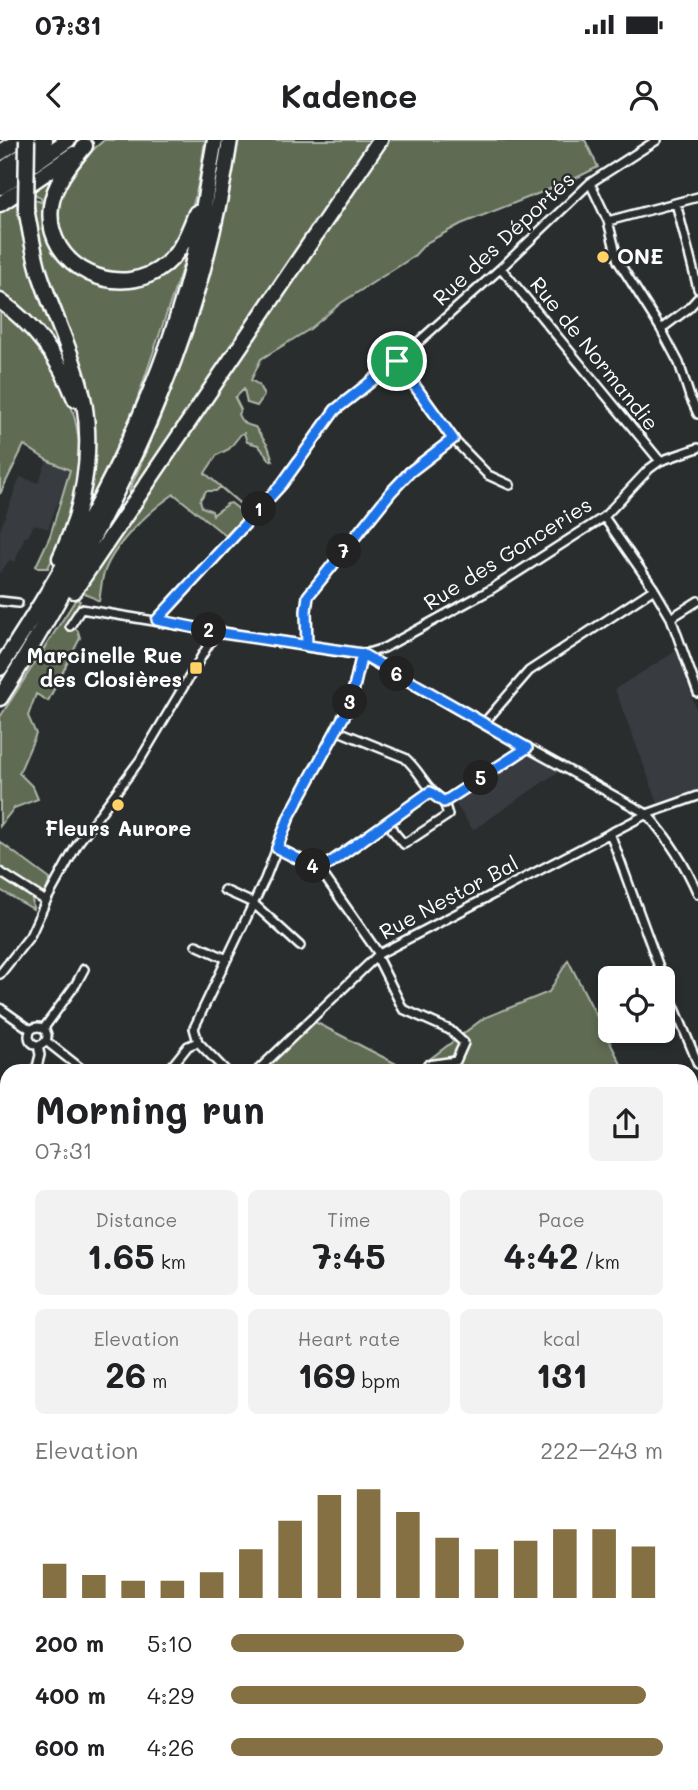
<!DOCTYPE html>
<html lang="en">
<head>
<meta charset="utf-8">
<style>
  :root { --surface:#fff; --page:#f2f2f2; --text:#202124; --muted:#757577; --accent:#847042 }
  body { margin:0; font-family:Mali,sans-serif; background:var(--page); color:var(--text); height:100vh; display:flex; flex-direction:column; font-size:26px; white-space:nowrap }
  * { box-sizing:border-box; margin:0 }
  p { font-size:23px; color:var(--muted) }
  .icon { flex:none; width:38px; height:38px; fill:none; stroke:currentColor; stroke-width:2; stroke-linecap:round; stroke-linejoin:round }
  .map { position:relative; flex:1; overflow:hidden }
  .drawer { position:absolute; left:0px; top:924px; width:698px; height:726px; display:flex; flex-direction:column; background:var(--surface); border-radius:21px 21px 0 0; box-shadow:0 4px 10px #0003 }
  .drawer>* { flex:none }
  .fabs { position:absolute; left:598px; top:826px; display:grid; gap:14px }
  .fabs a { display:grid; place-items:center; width:77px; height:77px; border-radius:10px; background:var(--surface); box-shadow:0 4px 10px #0003; font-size:35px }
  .pin { position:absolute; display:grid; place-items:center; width:60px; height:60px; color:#fff; margin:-30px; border:4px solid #fff; border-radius:50%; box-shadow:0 2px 7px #0007 }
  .km { position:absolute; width:35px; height:35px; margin:-18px; border-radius:50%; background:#222; color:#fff; font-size:19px; line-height:35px; text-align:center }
  .round { display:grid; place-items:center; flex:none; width:74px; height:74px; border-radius:10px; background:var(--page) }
  .summary { display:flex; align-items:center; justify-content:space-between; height:119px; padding:0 35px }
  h1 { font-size:38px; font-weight:700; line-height:52px }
  .metrics { display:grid; grid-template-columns:repeat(3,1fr); gap:10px; height:119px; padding:7px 35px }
  .metrics div { display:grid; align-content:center; border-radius:10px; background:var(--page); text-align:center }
  .metrics b { font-size:35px; font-weight:700 }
  .metrics small { font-size:19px; font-weight:400 }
  .metrics p { font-size:19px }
  .chart { height:196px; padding:14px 35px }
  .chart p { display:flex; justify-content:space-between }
  .chart svg { width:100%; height:126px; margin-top:7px; stroke:var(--accent); stroke-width:6 }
  ul { padding:0 35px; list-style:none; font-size:23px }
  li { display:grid; grid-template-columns:112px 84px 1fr; align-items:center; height:52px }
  li i { height:18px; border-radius:9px; background:var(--accent) }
  .status { display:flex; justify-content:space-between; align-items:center; height:49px; padding:0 35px; background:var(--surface); direction:ltr }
  .status svg { height:19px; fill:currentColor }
  header { display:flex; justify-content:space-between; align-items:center; height:91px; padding:0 35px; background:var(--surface); font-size:32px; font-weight:700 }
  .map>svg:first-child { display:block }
</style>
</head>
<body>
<div class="status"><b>07:31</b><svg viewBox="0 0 49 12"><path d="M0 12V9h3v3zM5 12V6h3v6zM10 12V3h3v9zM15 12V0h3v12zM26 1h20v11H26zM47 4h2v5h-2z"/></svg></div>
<header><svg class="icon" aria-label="back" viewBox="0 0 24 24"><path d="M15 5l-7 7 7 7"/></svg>Kadence<svg class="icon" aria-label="person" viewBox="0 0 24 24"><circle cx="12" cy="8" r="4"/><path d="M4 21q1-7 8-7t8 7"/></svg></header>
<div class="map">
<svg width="698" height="1650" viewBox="0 0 698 1650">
  <rect width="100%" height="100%" fill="#2a2d2e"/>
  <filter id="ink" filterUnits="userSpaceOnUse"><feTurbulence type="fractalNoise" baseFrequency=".0143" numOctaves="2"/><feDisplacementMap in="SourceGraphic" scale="14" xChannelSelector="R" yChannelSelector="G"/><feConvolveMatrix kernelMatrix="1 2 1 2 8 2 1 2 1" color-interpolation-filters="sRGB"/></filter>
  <g filter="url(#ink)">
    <path fill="#373b41" d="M47,320L70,330L48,389L34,384L28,397L25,396L15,422L9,420L0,434V390L20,337L38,343Z
      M676,511L698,574V649L658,663L615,549Z
      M526,612L558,632L473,690L451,657Z"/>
    <path fill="#5e6c53" stroke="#aeb6a9" stroke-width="2" d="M104,0H205C200,34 196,73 176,103C134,165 37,125 61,54C69,32 87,15 104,0Z
      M236,0H373L133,358L129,351C179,239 223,123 236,0Z
      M389,0H585L598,27L570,41L461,84L426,103L413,117L341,163L310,189L261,219L251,240L259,245L264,256L257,266L247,263L244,249L235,258L241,270L238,274C241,283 247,285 255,287L268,306L273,321L270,320L258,305L247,302L244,293L241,294L229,309L217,315L205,333L245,368L220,347L216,351H206L200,360L202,367L212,371L213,375L227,364L231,363L241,371L244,377L226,396L174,354C149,371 114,404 104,433C101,442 101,452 99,461L83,452Z
      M58,34L54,105L122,146L191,102L134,269L93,358L88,354L93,306L40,118L31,58L43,63L40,57L31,52Z
      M17,62C23,120 49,176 69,230L0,156V73Z
      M0,170C52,201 84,272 79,331C76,365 63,398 48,428H38L36,426L50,396L70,330L47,320L24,305L0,354Z
      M76,459L80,461L69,481L78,491L80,498L48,561L36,554L28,576L36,594L19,633L33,647L38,659L14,668L0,686V577Z
      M0,702L50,739L44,757L0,730Z
      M0,735L32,755L33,769L0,750Z
      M568,820L622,926L617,931H414L484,878L549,852Z
      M315,882L410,931H260Z
      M698,1066V1322L691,1321V1266L697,1239L691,1237V1073Z
      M691,1535L698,1538V1627L691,1625Z
      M204,1643H338L334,1650H207Z
      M355,1643H468L483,1650H352Z
      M512,1643H582L579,1650H508Z"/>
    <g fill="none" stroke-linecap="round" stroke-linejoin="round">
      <g stroke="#fff" stroke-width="12">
        <path id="minor" d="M590,43L608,81L618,121L661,189L679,223L690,257L698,274
          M676,63L698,149
          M608,81L698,57
          M501,128L660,321
          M661,189L689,168L698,158
          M397,221L453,299L488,335L510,345
          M604,377L654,449L671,478L698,553
          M0,461L18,463
          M671,478L698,461
          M157,480L282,344L335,270L397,221L501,128L590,43L657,0
          M70,486L81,469L361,515L647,674C669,699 685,724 698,754
          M307,506L306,471L308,456L391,352L409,332L453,299
          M361,515L384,508L490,450L604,377L649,329L660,321L698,308
          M484,583L529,531L654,449
          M336,590L405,618C421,632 425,648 444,662
          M444,662L527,608
          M389,681L393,691L404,704L448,675L444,662
          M610,693L663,838
          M277,708L320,730L379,814
          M320,730L430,652
          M0,732L46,761
          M224,750L253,763L300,806
          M196,805L227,819
          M377,817L403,869L450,890L464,903L456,921L427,925
          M0,834L30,796L46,761L78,703L140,620L216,492
          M663,839L698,924
          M0,868L31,890
          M29 896a9 9 0 1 1 18 0a9 9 0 1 1-18 0Z
          M44,888L76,844L84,829
          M46,901L84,931
          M198,902L226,931
          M36,931L40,915L38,905
          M168,931L188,906L198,902L194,888L265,739L289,677L350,565L361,515
          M257,931L379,814L647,674L698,656
          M0,989L7,980
          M0,1113H7
          M0,1233L7,1234
          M0,1635L7,1643
          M344,1650L348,1643"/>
      </g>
      <g stroke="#fff" stroke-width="16">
        <path id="primary" d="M691,961L698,954
          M42,1650L48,1643"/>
      </g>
      <g stroke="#fff" stroke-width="19">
        <path id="motorway" d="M85,6C71,23 54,43 51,66C43,128 122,164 167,123C182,110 189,91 196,73
          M0,13L19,0
          M0,31L45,0
          M0,47L68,0
          M0,64L74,14
          M26,68C30,89 33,110 39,131C53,175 75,217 84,262C93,314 83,371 60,418
          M0,161C36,186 59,218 75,259
          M74,451L380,0
          M0,528C82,403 155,271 192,126C202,84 207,42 215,0
          M0,558C28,515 53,470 78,425C155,285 206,159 230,0"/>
      </g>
      <use href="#minor" stroke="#2a2d2e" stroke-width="7"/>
      <use href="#primary" stroke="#2a2d2e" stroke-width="10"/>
      <use href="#motorway" stroke="#2a2d2e" stroke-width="14"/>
      <g stroke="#fff" stroke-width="19" stroke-linecap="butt">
        <path id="motorway-bridge" d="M26,68L27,0"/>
      </g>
      <use href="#motorway-bridge" stroke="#2a2d2e" stroke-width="14"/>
    </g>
  </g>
  <g fill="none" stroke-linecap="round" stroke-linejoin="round" filter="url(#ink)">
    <g stroke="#fff" stroke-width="14">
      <path id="route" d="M397,221L335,270L282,344L157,480L216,492L362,514L350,565L289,677L277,708L320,730L430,652L444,662L527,608L362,514L307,506L306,471L308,456L391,352L410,332L453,299L397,221"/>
    </g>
    <use href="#route" stroke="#1a73e8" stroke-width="9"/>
  </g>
  <g fill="#ffd166" stroke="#2a2d2e" stroke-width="2.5">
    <circle cx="603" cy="117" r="7"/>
    <rect x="189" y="521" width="14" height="14" rx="3.5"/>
    <circle cx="118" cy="665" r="7"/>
  </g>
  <g text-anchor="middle" stroke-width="5" stroke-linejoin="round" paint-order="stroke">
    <g font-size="21" fill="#fff" stroke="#2a2d2e">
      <text transform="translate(504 99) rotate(-43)" y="7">Rue des Déportés</text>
      <text transform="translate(594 214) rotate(51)" y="7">Rue de Normandie</text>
      <text transform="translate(508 414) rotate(-32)" y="7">Rue des Gonceries</text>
      <text transform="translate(449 758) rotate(-28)" y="7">Rue Nestor Bal</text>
    </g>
    <g font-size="21" font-weight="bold" fill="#fff" stroke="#2a2d2e" text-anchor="start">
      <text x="617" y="124">ONE</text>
      <text x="182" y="523" text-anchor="end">Marcinelle Rue<tspan x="182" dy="24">des Closières</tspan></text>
      <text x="118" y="696" text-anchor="middle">Fleurs Aurore</text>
    </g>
  </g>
</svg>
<div class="fabs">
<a><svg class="icon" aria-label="locate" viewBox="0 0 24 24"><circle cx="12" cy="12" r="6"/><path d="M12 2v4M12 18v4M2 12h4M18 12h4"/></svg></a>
</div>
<div class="pin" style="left:397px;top:221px;background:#1e9e55"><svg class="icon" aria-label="arrive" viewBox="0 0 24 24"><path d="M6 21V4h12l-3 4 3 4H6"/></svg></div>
<b class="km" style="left:259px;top:369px">1</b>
<b class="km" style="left:209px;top:490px">2</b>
<b class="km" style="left:350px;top:562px">3</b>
<b class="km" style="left:313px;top:726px">4</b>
<b class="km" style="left:481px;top:638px">5</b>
<b class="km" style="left:397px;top:534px">6</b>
<b class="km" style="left:344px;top:411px">7</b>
<section class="drawer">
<div class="summary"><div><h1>Morning run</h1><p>07:31</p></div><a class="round"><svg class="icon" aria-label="share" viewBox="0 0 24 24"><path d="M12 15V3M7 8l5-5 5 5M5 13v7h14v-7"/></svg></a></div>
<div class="metrics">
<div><p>Distance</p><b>1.65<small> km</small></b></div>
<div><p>Time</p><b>7:45</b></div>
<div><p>Pace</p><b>4:42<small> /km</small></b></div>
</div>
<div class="metrics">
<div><p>Elevation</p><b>26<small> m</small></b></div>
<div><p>Heart rate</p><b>169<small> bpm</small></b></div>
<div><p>kcal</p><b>131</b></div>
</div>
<div class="chart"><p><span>Elevation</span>222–243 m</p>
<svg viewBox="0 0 160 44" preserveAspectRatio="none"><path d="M5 44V32M15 44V36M25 44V38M35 44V38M45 44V35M55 44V27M65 44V17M75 44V8M85 44V6M95 44V14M105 44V23M115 44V27M125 44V24M135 44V20M145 44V20M155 44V26"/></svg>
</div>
<ul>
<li><b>200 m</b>5:10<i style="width:54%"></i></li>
<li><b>400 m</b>4:29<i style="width:96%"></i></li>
<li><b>600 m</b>4:26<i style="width:100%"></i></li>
</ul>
</section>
</div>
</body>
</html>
